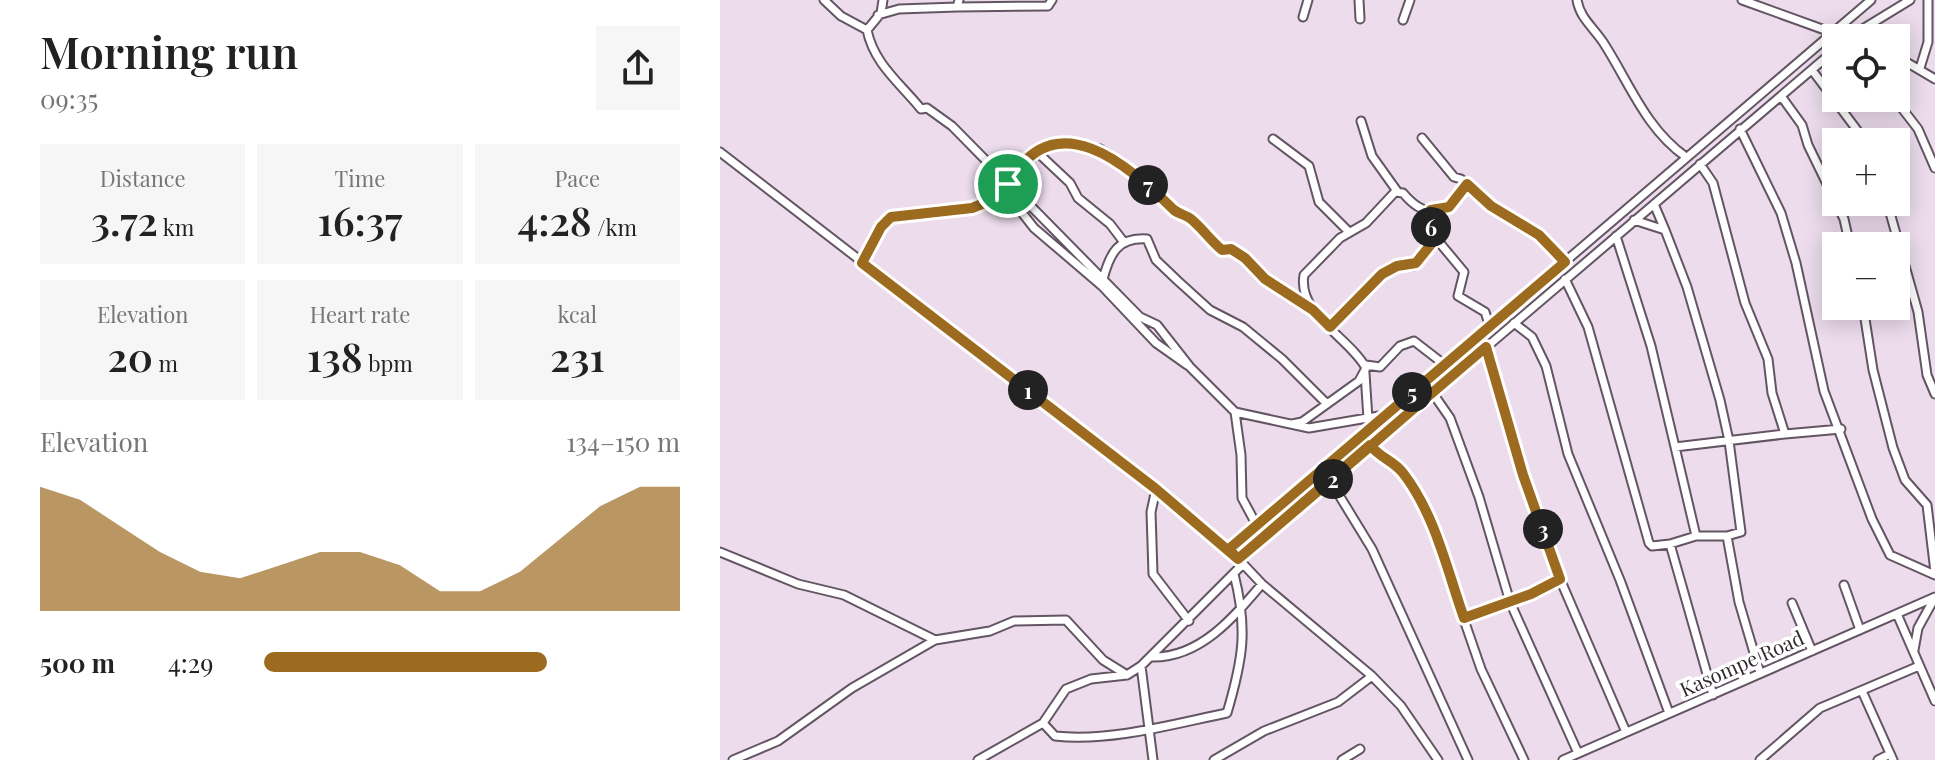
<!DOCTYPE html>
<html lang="en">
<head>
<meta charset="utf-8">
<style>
  :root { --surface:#fff; --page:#f6f6f6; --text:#222; --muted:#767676; --accent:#9d6b20 }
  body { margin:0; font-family:"Playfair Display",serif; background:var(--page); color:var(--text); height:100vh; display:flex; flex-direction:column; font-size:30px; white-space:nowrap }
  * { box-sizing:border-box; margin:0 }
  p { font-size:26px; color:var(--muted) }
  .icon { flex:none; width:44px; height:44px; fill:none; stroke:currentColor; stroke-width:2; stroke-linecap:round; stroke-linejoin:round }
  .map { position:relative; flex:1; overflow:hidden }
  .side { display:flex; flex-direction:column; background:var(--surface); width:720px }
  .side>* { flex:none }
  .controls { position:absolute; left:1102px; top:24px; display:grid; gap:16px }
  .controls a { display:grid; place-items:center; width:88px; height:88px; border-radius:0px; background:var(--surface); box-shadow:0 4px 20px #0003; font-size:40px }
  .pin { position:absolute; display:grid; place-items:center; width:68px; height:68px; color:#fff; margin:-34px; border:4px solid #fff; border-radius:50%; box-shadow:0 2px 8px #0007 }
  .km { position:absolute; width:40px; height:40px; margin:-20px; border-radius:50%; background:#222; color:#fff; font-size:22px; line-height:40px; text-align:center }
  .round { display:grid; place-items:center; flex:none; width:84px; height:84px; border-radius:0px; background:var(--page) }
  .head { display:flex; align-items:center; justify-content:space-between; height:136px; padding:0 40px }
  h1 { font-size:44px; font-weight:600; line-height:60px }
  .stats { display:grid; grid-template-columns:repeat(3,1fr); gap:12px; height:136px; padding:8px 40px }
  .stats div { display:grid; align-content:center; border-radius:0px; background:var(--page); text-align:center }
  .stats b { font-size:40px; font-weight:600 }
  .stats small { font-size:22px; font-weight:400 }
  .stats p { font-size:22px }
  .chart { height:224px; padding:16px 40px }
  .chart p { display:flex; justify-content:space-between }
  .chart svg { width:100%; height:144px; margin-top:8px; fill:var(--accent); opacity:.7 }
  ul { padding:0 40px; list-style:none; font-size:26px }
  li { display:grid; grid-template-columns:128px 96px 1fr; align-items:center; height:60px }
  li i { height:20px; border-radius:10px; background:var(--accent) }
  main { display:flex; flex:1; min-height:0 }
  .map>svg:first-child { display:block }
</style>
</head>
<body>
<main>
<section class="side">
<div class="head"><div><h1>Morning run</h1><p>09:35</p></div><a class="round"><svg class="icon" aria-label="share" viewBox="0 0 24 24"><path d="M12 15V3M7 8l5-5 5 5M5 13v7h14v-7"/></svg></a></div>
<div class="stats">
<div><p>Distance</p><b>3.72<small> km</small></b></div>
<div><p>Time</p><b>16:37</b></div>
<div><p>Pace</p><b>4:28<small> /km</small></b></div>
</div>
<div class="stats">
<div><p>Elevation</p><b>20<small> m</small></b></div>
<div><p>Heart rate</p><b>138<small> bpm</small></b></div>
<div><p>kcal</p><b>231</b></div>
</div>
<div class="chart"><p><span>Elevation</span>134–150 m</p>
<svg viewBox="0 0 160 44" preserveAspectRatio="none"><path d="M0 44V6L10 10L20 18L30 26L40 32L50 34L60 30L70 26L80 26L90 30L100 38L110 38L120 32L130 22L140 12L150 6L160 6V44z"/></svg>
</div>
<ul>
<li><b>500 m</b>4:29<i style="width:68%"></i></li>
</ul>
</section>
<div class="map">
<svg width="1215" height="760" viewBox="0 0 1215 760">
  <rect width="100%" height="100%" fill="#ecdcec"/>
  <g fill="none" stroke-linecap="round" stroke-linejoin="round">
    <g stroke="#635563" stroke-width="11">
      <path id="minor" d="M104,0L121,16L147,30C154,64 180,83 201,109L207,108L232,126L420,317L437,325L470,367L515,412L521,455L522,498L536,524
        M639,0L640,19
        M857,0C860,18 873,27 883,42C909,82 925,128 966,157
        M1022,0L1127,38
        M237,7L328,6L332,0
        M158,15L179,9L237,7L239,0
        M583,17L588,0
        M683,20L690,0
        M147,30L161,13L163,0
        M1128,38L1190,0
        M1176,56L1215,79
        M1200,68L1208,42V0
        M1092,70L1146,142
        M1061,96L1082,125L1088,145L1124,219L1130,246
        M1174,98L1198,129L1215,168
        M641,121L652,156L677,191
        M1020,129L1061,213L1076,263L1104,391L1152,519L1170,555L1215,575
        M702,138L734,177L741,179L771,206L819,235L845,262
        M553,139L589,166L599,202L629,232
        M316,151L350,183L358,198L390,224L403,241
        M0,152L436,489L509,549L542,584L652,676L681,706L718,760
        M980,164L993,183L1025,303L1048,359L1052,393L1065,434L1121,429
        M282,196L281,190L311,153L337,144L380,149L419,177L455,211L470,218L502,250C526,248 546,281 564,294C573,300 584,304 593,310
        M1167,202L1198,312L1207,375L1215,394
        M934,204L945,230
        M711,210L714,236L744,272L738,296L765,312L770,327
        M914,220L945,230L967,287L1000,400L1009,441L1021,532L1007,536
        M896,236L931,346L955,447
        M142,263L161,227L171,217L252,208L282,196L296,205L314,228L382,286L436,343L467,365
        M383,279C390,253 398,237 427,239L436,260L458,281L490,310L523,327L562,359L607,404
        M845,279L868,327L929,543L932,546L950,544L993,695
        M1143,306L1153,370L1173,448L1185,480L1207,505L1215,572
        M794,323L812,337L826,366L848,454L900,580L949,713
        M610,327L662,274L677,266H694L716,238
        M766,347L803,475L840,579L906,732
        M646,365L660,367L680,346L694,341L725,365
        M645,373L648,419
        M712,392L730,418L759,497L790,602L858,753
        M515,412L589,428L665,415
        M572,424L582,422L639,381L646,368C630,338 577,314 584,275L620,238L646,223L675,192L683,193C709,224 727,211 747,184
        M650,445L658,455L679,467L707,513L761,669L804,760
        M611,482L652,549L748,760
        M436,489L431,512L433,574L469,621
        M976,536H1007L1019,602L1040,673
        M950,544L976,536L955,447L1065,434
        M509,549L1151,0
        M0,552L78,584L124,595L215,640L270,631L294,621L346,620L383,660L407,675
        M518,559L1116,49
        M1124,585L1140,630
        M1072,603L1092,651
        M1177,614L1215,701
        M744,618L811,594L840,579
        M1194,650L1198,628L1214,599
        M432,657C480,658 514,617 542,584
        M421,666L433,760
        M1142,691L1173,760
        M323,723L335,736C391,742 453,724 507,713C523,659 528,629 514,574
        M13,760L58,741L132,688L215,640
        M258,760L323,723L346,689L371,679L407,675L421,666L523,564
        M494,760L544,731L618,702L652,676
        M622,760L640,749
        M843,760L1215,597
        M1040,760L1100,708L1199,666
        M1158,760L1170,754"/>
    </g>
    <use href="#minor" stroke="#fff" stroke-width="7"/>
  </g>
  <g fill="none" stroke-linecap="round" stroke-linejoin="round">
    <g stroke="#fff" stroke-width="16">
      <path id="route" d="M288,184L281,190L282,196L252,208L171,217L161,227L142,263L436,489L518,559C602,489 683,417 766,347L803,475L840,579L811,594L744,618C727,570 715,514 683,473C674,461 660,458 650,445L518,559L509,549L845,262L819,235L771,206L747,184L729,207L711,210V230L716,238L696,263L677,266L662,274L610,327L593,310L545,279L525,258L511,249L502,250C491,241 482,228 471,219C466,215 459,214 454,210C408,165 335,100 288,184"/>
    </g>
    <use href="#route" stroke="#9d6b20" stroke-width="10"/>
  </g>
  <g text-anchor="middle" stroke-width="7" stroke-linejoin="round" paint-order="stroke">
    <g font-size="20" fill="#302a30" stroke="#fff">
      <text transform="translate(1022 664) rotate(-24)" y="7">Kasompe Road</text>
    </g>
  </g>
</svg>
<div class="controls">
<a><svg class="icon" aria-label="locate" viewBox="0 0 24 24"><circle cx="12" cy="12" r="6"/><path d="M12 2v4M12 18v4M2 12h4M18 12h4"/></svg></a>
<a>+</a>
<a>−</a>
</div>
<div class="pin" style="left:288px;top:184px;background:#1e9e55"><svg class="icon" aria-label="arrive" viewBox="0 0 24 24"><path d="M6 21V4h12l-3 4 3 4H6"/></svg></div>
<b class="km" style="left:308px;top:390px">1</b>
<b class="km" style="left:613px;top:479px">2</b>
<b class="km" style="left:823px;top:529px">3</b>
<b class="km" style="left:692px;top:392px">5</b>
<b class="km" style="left:711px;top:227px">6</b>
<b class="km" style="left:428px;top:185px">7</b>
</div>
</main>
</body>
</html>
